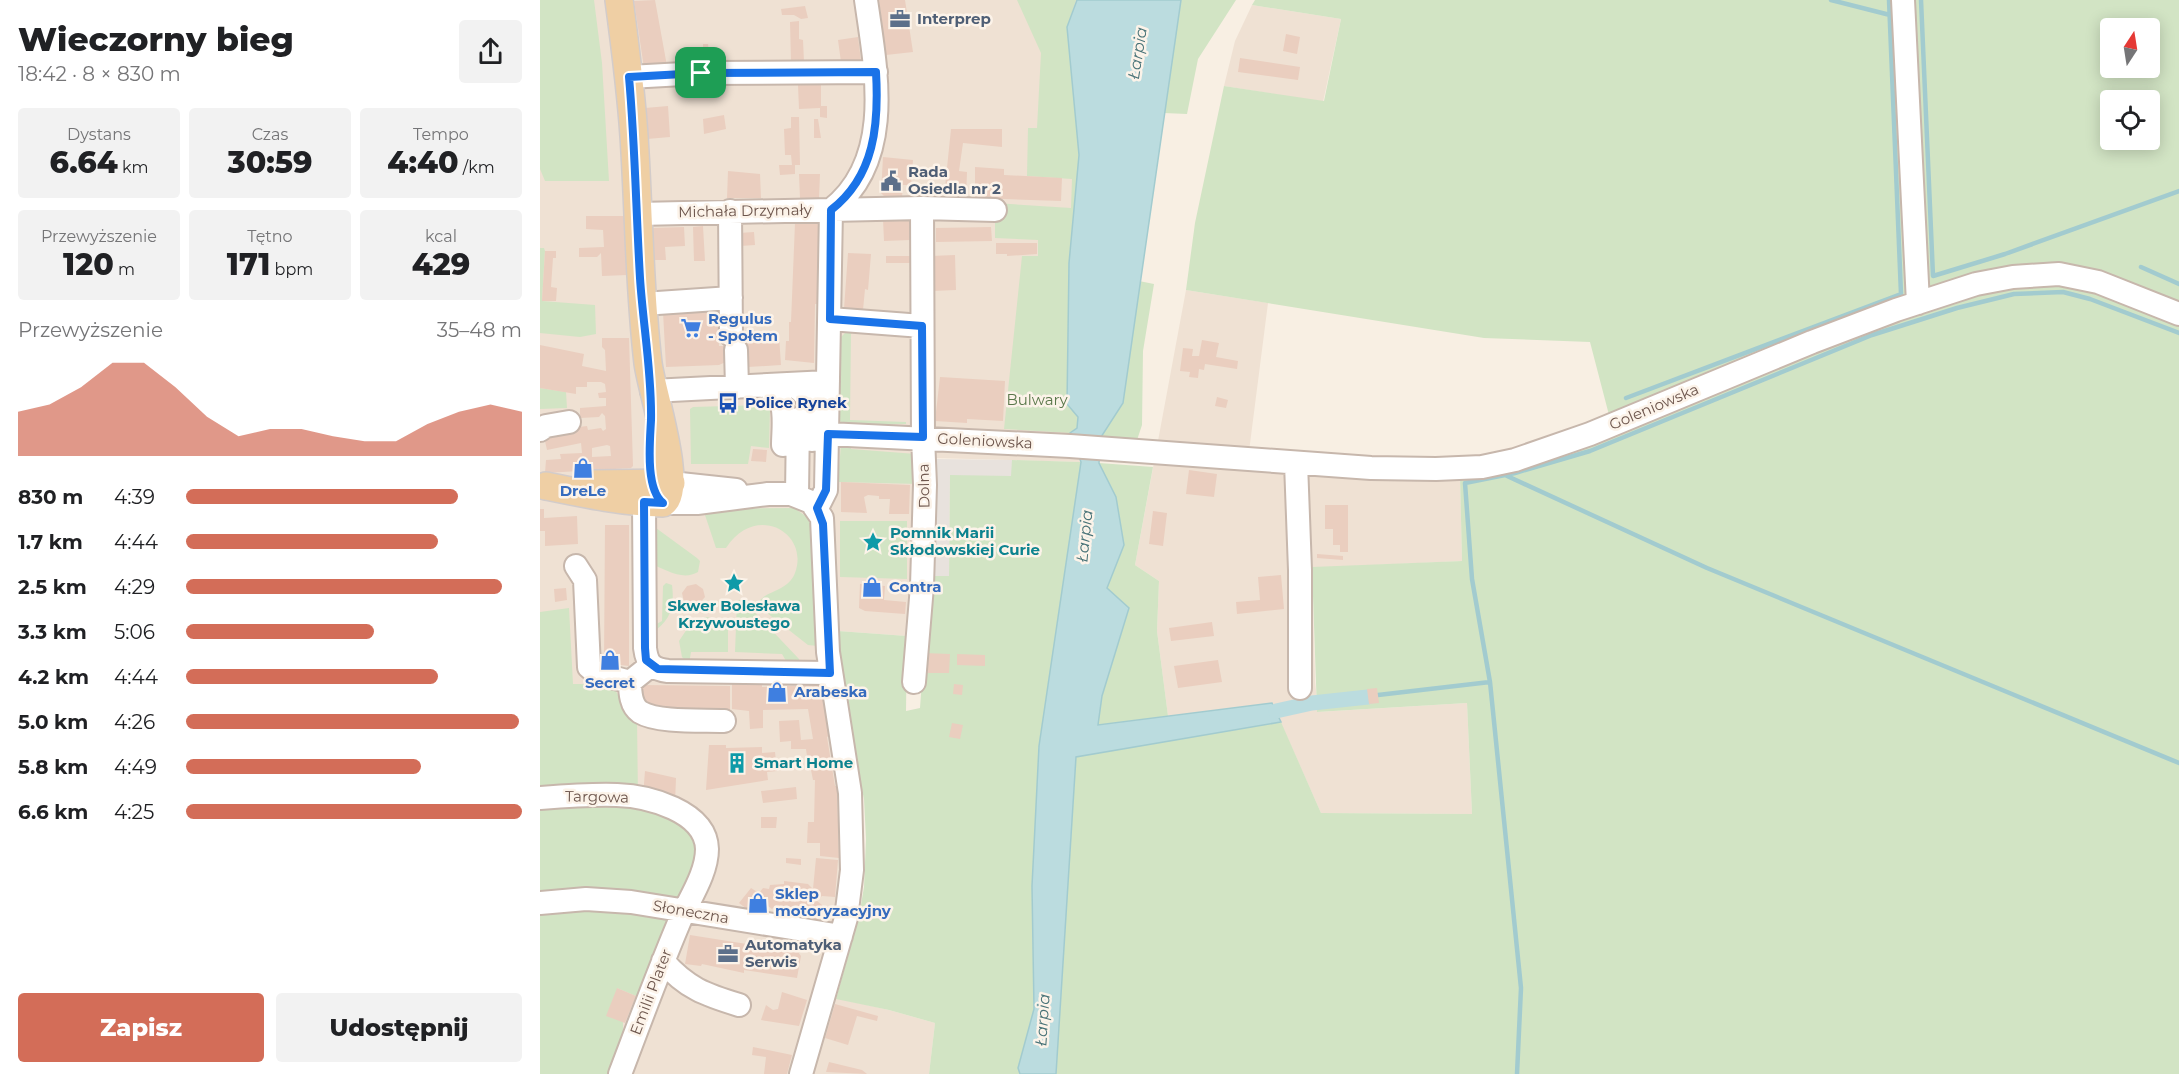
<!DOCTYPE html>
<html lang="pl">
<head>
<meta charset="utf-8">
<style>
  :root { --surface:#fff; --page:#f2f2f2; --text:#202124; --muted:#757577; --accent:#d36d58 }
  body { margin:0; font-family:Montserrat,sans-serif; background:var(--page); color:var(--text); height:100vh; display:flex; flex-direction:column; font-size:22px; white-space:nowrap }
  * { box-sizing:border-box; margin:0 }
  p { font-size:20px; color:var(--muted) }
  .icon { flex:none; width:33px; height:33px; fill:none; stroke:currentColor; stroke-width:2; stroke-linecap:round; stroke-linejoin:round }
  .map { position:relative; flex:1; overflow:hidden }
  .side { display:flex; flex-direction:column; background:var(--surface); width:540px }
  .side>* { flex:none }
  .needle { width:39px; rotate:12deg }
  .controls { position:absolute; left:1560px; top:18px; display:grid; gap:12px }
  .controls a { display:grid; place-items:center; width:60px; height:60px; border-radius:6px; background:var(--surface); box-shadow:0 3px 15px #0003; font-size:30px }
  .pin { position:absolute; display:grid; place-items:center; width:51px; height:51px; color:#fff; margin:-26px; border-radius:12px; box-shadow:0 3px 9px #0006 }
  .round { display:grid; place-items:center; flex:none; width:63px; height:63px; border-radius:6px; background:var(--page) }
  .summary { display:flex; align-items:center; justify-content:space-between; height:102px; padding:0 18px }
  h1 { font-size:33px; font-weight:800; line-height:45px }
  .figures { display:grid; grid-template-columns:repeat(3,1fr); gap:9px; height:102px; padding:6px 18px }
  .figures div { display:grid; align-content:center; border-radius:6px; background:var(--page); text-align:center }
  .figures b { font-size:30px; font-weight:800 }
  .figures small { font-size:16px; font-weight:400 }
  .figures p { font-size:16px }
  .chart { height:168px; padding:12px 18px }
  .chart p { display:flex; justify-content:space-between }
  .chart svg { width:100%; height:108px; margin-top:6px; fill:var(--accent); opacity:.7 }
  .action { display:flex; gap:12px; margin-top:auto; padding:12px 18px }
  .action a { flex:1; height:69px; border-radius:6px; background:var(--accent); color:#fff; font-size:24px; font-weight:800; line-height:69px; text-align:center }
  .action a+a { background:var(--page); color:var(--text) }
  ul { padding:0 18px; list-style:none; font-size:20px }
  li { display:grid; grid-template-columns:96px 72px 1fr; align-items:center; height:45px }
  li i { height:15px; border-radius:8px; background:var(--accent) }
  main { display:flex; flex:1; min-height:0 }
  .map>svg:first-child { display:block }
</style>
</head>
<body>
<main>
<section class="side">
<div class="summary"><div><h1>Wieczorny bieg</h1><p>18:42 · 8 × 830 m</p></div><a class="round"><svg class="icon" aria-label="share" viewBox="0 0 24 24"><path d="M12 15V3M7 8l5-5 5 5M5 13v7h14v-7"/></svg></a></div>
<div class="figures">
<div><p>Dystans</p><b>6.64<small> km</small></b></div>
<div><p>Czas</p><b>30:59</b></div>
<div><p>Tempo</p><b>4:40<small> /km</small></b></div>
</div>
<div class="figures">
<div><p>Przewyższenie</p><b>120<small> m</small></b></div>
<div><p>Tętno</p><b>171<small> bpm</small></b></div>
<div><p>kcal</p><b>429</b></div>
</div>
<div class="chart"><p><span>Przewyższenie</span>35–48 m</p>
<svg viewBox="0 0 160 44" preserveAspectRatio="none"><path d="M0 44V26L10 23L20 16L30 6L40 6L50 16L60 28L70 36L80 33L90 33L100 36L110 38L120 38L130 31L140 26L150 23L160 26V44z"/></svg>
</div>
<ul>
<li><b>830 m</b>4:39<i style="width:81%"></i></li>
<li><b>1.7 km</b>4:44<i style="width:75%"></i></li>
<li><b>2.5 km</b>4:29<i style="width:94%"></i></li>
<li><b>3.3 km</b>5:06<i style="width:56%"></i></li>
<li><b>4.2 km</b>4:44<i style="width:75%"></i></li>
<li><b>5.0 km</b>4:26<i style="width:99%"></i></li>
<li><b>5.8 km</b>4:49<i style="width:70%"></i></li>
<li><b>6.6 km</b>4:25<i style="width:100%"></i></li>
</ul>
<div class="action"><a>Zapisz</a><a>Udostępnij</a></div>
</section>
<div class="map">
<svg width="1639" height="1074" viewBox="0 0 1639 1074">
  <rect width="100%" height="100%" fill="#f8efe3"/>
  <path fill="#efe1d3" d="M0,0H537L527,27L539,155L530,433L541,462L394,458L367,636L298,631L282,635L303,776L306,885L255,1074H0Z
    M712,5L801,19L783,102L684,86L695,41Z
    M646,290L728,303L707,467L920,476L922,561L772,568L775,681L778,712L927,703L932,814L781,813L732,703L628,716L617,631L619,581L595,565Z
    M287,996L349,1010L395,1023L389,1074H265Z"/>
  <path fill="#e8e2dd" d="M396,459L472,460V476H410L409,577L394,576Z"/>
  <path fill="#d2e4c4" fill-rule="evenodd" d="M0,0H54L62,63L69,181H5L0,169Z
    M477,0H536L527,27L539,155L529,263L527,395V404L538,417L537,428L530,433L464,429L482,256H498V240L455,238V203L531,208L532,179L487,176L488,128H497L501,53Z
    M641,0H696L658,59L647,114L624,113Z
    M715,0H1639V1074H516L536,757L741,722L781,813L932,814L927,703L777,712L772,567L922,561L920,476L1069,415L1050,342L944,338L646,290L655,223L684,86L784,101L801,19L712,5ZM1570,28H1610V68H1570ZM1570,100H1610V140H1570Z
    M0,248H4L5,251L2,301L55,305L56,334L40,337L0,333Z
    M599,281L614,284L603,351L602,425L597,440L561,437L583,403Z
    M318,326L311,334L310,420L366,422V424H303L299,420L300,338L309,329Z
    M0,388L26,392L27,408L0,409Z
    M226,405L230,409L229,448L211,446L208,464H151L150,409L153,407Z
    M301,444L311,445V449L376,454L379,484L298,482Z
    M472,460L541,462L499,746L492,886L494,1009L478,1068L480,1074H389L395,1023L349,1010L296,999L319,916L324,887L326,839L324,799L304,700L298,631L367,636L366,711L380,708L384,653L394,576H409L410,475L471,476Z
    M559,463L613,467L595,565L619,581L617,631L628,716L558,725L562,696L589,608L567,588L584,545L576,497Z
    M254,508L267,517L274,529L278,646L268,645L217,605C223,590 247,593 255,573C270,533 216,502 186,548H176L163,509Z
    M300,521H367V579L300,577Z
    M116,528L157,558L160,561L158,572C143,581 126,570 112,564V529Z
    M126,583L132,585C135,607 130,622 111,633V627L122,621L123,586Z
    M202,599L259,659L260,666H249L242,654L195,652L197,601Z
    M29,608L33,684H72L78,695L97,718L98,798L166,840L112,990L96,996L77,988C86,1027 85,1037 75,1074H0V612Z
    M166,617L188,621V652H151L149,664L142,657L139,641L151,623Z"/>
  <path fill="#bbdcdf" stroke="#a2cbcf" stroke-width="1.5" d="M537,0H641L583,403L561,437L559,463L576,497L584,545L567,588L589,608L562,696L558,725L732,703L741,722L536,757L516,1074H480L478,1068L494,1009L492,886L499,746L541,462L530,433L537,428L538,417L527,404L529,263L539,155L527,27Z"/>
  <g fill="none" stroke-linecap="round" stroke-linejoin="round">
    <path stroke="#a2cbcf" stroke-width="4.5" d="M1291,0L1350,15
      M1381,0L1393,276L1465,254L1639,191
      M1601,267L1639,284
      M1086,398L1361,294L1349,0
      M965,475L1167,568L1639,763
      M950,682L981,988L977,1074
      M838,695L950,682L932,579L925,483L975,473L1050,451L1332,335L1417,308L1474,294L1523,292L1550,299L1639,333"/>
    <path stroke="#bbdcdf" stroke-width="15" d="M736,711L772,703L828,697"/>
  </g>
  <path fill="#eacebf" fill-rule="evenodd" d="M115,0L127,66L104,68L94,1Z
    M339,0H365L373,52L346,55Z
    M265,6L268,18L261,19L254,15H242L241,9Z
    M259,21V39L263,40L264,62H251L250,22Z
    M746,34L760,37L757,54L743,51Z
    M318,37L321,61L301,62L298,40Z
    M163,44H168L170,61L152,63L151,50L163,49Z
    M700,58L760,67L758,80L698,72Z
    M258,85H281V106H287V118L280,117V108L259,109Z
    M128,106L130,137L107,139L105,108Z
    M184,115L186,129L164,134L163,119Z
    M251,117H259L260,165H255V174L240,175L239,165H252L251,155H245L244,129L251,128Z
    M274,119H278L281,138H274Z
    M411,129H462V147L423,143L419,171L427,172L426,197H404Z
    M343,157L373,160L371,185H363L362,197H345L341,193Z
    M435,167L464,169V175L522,178L521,201L435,198Z
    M188,171L220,174L221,198H187Z
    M259,174H280L279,198H260Z
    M46,216H85L87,275L62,276L61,253L57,257H39V248L64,247L63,230L46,229Z
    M372,217L377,248H370V240L344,241L343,219Z
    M255,223L281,224L277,304H275L274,363L245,360L246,341H249V322H251Z
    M163,226L165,261H154L153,227Z
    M144,227L145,246L125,247L126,260H114L112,228Z
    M451,227L452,241L396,242V228Z
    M214,232L215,245L200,246L199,233Z
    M456,243H497V254L467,256V254H456Z
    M5,251H16V258H13L11,287L17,288L16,301H2Z
    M308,253L331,254L328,290L325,289L323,310L304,309Z
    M415,255L416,290L392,291L391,256Z
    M346,256H377L378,263H346Z
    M177,310L179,346H187L188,361L179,365L126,367L123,312Z
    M239,336L241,365L208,367L207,337Z
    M62,338H89L93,466L91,468L5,473L6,460L21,459L20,454L42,453L41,443L7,450L5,441L7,438L16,437L15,430L47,426L48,430L61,428L63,431L66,429L65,416L62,413L59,417L40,418V408L66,406V398H59L58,393L66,392L65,384L61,382H47V387H36V394L0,388V345L44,354L42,366L66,371L65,350L62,347ZM67,445L70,446L71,456L52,457V448Z
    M662,340L679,343L676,357L698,361L697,369L665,364L664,370L659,369L658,378L649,377L650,372L640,371L643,348L653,349L652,356H659Z
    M400,377L465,381L463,421L427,419V423L395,421Z
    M677,397L688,400L686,408L675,406Z
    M213,449L227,450L226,462L211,461Z
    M649,470L677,474L674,497L646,494Z
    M301,482L370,485L369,514H349L350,499H339V496L328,495L324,497L327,513L301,512Z
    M785,505H808V552H800V545H793V529H785Z
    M0,509H4V518L37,516L38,544L5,546V531H0Z
    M613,511L627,513L623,546L609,544Z
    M65,525H89V666L64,663Z
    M777,554L803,556V560L777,558Z
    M741,575L744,609L697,614L696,602L720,600L718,577Z
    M156,584L163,589L165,597L156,607L157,610H150L151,607L144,602L142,593L147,586Z
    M320,584L345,586L344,600L366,602L365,614L325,611L319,608Z
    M26,588L27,600L15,602L14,589Z
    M672,622L674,636L631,641L629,628Z
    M384,653L410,654L409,673H383Z
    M417,654L445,655V666L417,665Z
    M678,660L682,682L638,688L634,666Z
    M192,684H222V687L277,685L281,687L289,736L287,737L295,786H297L299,858L280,856V843H267L268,822H274L275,780H273L271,770L269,771L266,749H251V741L240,742L239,721L259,720L261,740L273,739L268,709L223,710V728L210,729L209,711L192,709Z
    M414,684L423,685L422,695L413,694Z
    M101,685L190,686V710H118V706H104Z
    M837,688L839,703L829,704L827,689Z
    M412,723L423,725L420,739L409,737Z
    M169,745H186V748L222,747V753L235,752L237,771L227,772L228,780L166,790Z
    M105,771L136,778L135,803L103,796Z
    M256,787L257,799L223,803L221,791Z
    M221,817H237L236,828H221Z
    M246,858L261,859V865L246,863Z
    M276,858L298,860L295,897L282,896L277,901L286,908L275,921L259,909L256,913L248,907L244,911L236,905L232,909L224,903L220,908L209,907L207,909L199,903L211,888L219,893L223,888L229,889L230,885L244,884V881L268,884L273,889Z
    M150,935L258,952L261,956L257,978L204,970V973L162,964L161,966L145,964Z
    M77,988L96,996L85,1023L66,1016Z
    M242,992L267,1000L259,1026L221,1020L226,1005L233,1010L238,1009Z
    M295,1004L338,1016L337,1021L317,1016L308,1045L285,1038Z
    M213,1047L252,1055L247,1074H224L226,1057L212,1055Z
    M289,1062L322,1070L327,1074L286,1072Z"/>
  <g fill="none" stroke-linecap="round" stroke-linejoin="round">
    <g stroke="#c7b7ac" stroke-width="26">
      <path id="minor" d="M1363,0L1378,303
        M89,77L161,73L336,72
        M190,211L191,335
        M98,214L382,208L455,210
        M103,304L191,298
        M290,319L382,326
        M196,350L197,387
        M248,384C275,391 272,417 272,440
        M222,386C250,391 243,424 243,445
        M112,391L288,382
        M0,430L6,426L29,422
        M288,434L530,446L831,468L896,469L942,467L975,460L1050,434L1272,342L1356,310L1436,284L1473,277L1519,274L1558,282L1639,314
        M756,463L760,570V688
        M131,483L196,490
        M96,489L104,503L105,648C107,664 112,669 128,671L290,673
        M257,495L258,419
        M123,503H157L228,494H251L271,502L282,518L288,652L310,793L312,870L306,918L261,1074
        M277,508L286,490L291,210C355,160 336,70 326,0
        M36,566L45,580L49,667L56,673L90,682L110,666
        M90,682C90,693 91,706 100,712C118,723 163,720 184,721
        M374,682L382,586L385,485L383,437L382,208
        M0,798C26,796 52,794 77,795C108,796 166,811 167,849C167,875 147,902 138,925C117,975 99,1024 80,1074
        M0,903L46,899L91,902L301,936
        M123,961C146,988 166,995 199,1005"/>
    </g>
    <g stroke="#d3ccca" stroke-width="30">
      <path id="major" d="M54,484L131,483
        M6,486C45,494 83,502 123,503C144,488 111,389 108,363C99,287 99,211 94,136C91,90 85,45 79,0"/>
    </g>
    <use href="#minor" stroke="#fff" stroke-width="22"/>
    <use href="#major" stroke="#efcfa4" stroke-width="27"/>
  </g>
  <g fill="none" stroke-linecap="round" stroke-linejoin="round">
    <g stroke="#fff" stroke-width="12">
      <path id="route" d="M336,72C339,124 335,176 291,210L290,319L382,326L383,437L288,434L286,490L277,508L283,524L290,673L118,669L106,660L105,648L104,502L123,503C105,489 110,441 111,420C112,373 103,325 100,278C96,211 95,144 89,77L161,73Z"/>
    </g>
    <use href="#route" stroke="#1a73e8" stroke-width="8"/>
  </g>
  <defs>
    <g id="office-bare" transform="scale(1.62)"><path d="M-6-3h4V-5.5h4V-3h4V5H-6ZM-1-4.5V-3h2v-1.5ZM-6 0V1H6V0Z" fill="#5c6f8a" stroke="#fcf3e9" stroke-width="2.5" paint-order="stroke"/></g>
    <g id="civic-bare" transform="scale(1.62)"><path d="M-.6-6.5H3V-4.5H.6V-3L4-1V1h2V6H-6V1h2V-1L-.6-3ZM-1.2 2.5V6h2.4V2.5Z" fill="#5c6f8a" stroke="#fcf3e9" stroke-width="2.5" paint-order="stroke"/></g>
    <g id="supermarket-bare" transform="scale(1.62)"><path d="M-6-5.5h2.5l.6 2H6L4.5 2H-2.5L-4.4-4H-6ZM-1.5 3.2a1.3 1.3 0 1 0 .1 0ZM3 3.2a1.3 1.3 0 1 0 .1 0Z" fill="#3f7fe0" stroke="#fcf3e9" stroke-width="2.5" paint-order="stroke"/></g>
    <g id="bus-bare" transform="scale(1.62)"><path d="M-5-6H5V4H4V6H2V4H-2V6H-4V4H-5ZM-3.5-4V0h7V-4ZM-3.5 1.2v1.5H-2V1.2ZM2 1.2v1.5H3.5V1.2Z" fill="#1a4fb4" stroke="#fcf3e9" stroke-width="2.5" paint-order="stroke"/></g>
    <g id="shop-bare" transform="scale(1.62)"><path d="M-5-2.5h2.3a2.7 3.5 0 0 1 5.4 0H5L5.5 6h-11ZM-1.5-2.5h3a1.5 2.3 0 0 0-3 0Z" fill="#3f7fe0" stroke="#fcf3e9" stroke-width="2.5" paint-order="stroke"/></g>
    <g id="sight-bare" transform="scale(1.62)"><path d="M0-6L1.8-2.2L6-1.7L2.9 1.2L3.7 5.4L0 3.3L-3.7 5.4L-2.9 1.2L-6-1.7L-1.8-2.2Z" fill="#0f9aa8" stroke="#fcf3e9" stroke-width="2.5" paint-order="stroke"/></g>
    <g id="building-bare" transform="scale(1.62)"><path d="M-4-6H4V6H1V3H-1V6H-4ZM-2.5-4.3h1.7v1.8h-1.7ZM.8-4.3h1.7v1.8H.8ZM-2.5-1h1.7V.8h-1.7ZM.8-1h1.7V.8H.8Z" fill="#0f9aa8" stroke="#fcf3e9" stroke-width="2.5" paint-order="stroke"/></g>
  </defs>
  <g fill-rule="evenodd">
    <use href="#office-bare" x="360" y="19"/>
    <use href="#civic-bare" x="351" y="181"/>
    <use href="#supermarket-bare" x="151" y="328"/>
    <use href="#bus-bare" x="188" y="403"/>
    <use href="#shop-bare" x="43" y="468"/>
    <use href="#sight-bare" x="333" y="542"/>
    <use href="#sight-bare" x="194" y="583"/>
    <use href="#shop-bare" x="332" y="587"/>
    <use href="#shop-bare" x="70" y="660"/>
    <use href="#shop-bare" x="237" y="692"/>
    <use href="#building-bare" x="197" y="763"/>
    <use href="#shop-bare" x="218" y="903"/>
    <use href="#office-bare" x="188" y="954"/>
  </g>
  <g text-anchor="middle" stroke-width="5" stroke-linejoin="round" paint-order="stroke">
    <g font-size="15" font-weight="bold" fill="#4e5e75" stroke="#fcf3e9" text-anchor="start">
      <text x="377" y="24">Interprep</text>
      <text x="368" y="177">Rada<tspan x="368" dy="17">Osiedla nr 2</tspan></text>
      <text x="205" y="950">Automatyka<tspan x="205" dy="17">Serwis</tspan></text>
    </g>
    <g font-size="15" fill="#6d564d" stroke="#fcf3e9">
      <text transform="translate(205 211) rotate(-1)" y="5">Michała Drzymały</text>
      <text transform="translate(1114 407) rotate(-23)" y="5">Goleniowska</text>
      <text transform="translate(445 441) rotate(3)" y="5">Goleniowska</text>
      <text transform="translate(384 486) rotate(-91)" y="5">Dolna</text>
      <text transform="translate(57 797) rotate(1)" y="5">Targowa</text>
      <text transform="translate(151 912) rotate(10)" y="5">Słoneczna</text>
      <text transform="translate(111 992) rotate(-69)" y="5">Emilii Plater</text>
    </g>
    <g font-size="15" font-weight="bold" fill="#366cbe" stroke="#fcf3e9" text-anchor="start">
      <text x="168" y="324">Regulus<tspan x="168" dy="17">- Społem</tspan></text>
      <text x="43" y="496" text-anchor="middle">DreLe</text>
      <text x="349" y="592">Contra</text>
      <text x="70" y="688" text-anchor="middle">Secret</text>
      <text x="254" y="697">Arabeska</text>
      <text x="235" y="899">Sklep<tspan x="235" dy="17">motoryzacyjny</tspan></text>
    </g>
    <g font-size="15" fill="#59774a" stroke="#fcf3e9">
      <text x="497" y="405">Bulwary</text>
    </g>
    <g font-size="15" font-weight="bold" fill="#164399" stroke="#fcf3e9" text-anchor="start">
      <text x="205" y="408">Police Rynek</text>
    </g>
    <g font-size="15" font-weight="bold" fill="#0d838f" stroke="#fcf3e9" text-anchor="start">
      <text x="350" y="538">Pomnik Marii<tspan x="350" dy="17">Skłodowskiej Curie</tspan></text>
      <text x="194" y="611" text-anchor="middle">Skwer Bolesława<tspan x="194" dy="17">Krzywoustego</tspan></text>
      <text x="214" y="768">Smart Home</text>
    </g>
    <g font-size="16" font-style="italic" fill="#477277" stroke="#fcf3e9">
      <text transform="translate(597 53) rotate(-81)" y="6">Łarpia</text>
      <text transform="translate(544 536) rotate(-84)" y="6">Łarpia</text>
      <text transform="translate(502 1020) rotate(-86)" y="6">Łarpia</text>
    </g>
  </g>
</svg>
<div class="controls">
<a><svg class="needle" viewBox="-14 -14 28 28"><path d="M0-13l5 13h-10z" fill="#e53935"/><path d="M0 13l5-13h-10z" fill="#757577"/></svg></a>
<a><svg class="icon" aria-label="locate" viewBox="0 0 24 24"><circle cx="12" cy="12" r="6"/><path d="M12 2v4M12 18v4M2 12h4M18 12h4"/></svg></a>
</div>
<div class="pin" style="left:161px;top:73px;background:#1e9e55"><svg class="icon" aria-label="arrive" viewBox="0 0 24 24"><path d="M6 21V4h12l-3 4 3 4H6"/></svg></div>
</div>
</main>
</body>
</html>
